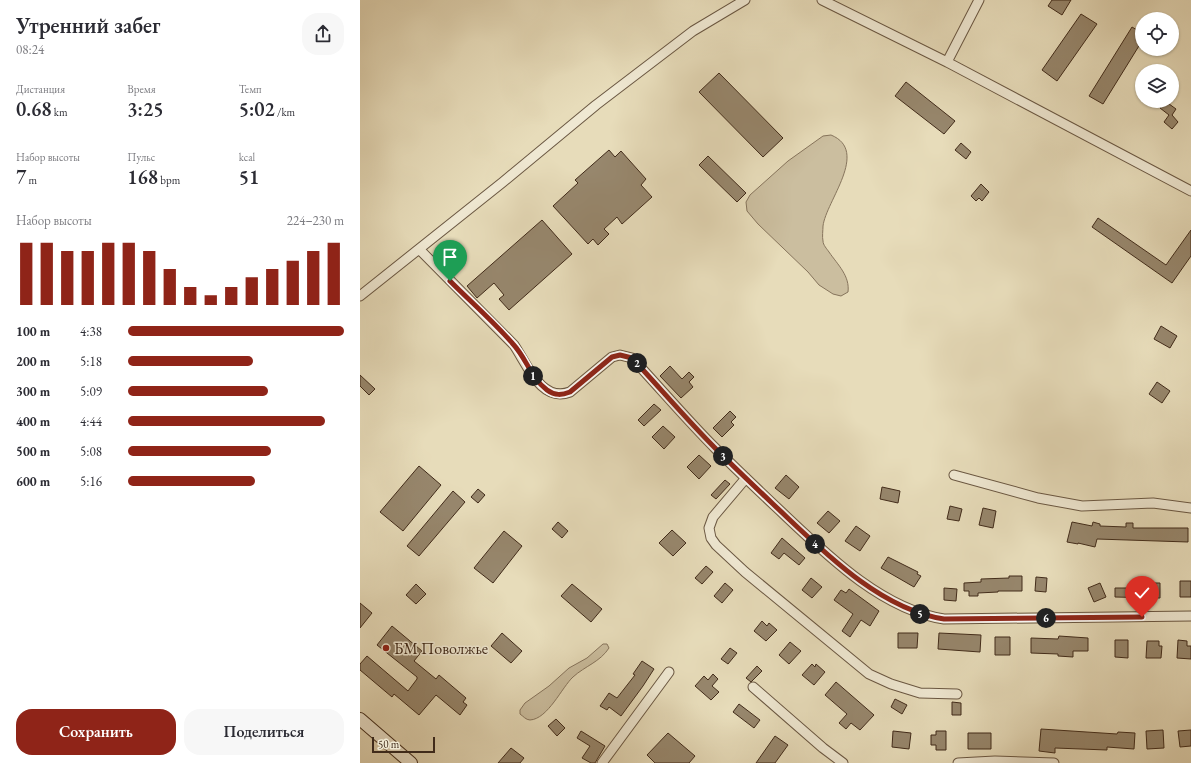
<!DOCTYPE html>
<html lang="ru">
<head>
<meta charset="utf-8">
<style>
  :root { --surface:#fff; --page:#f7f7f7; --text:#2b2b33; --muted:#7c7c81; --accent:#8f2418 }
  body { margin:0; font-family:"EB Garamond",serif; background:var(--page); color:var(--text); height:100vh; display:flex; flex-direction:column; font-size:15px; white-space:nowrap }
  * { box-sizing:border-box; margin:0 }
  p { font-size:13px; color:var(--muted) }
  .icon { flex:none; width:22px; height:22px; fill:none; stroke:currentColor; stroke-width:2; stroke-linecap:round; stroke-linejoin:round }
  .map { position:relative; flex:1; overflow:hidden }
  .details { display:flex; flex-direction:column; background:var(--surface); width:360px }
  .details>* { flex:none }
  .controls { position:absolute; left:775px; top:12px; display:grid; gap:8px }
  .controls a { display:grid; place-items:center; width:44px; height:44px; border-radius:50%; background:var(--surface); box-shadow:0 1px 3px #0004; font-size:20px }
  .scale { position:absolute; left:12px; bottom:10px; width:63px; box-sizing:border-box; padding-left:4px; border:2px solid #412b1a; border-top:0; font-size:11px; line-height:14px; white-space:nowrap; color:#412b1a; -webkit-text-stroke:3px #efe8d2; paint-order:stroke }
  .pin { position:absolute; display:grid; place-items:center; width:34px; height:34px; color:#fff; margin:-41px -17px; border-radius:50% 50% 50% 0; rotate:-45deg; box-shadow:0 0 4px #0007 }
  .pin .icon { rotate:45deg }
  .km { position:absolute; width:20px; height:20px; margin:-10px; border-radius:50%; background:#222; color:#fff; font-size:11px; line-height:20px; text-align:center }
  .round { display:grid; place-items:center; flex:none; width:42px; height:42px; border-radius:16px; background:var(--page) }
  .head { display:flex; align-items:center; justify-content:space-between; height:68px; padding:0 16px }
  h1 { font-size:22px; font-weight:600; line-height:30px }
  .metrics { display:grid; grid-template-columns:repeat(3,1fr); gap:6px; height:68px; padding:4px 16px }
  .metrics div { display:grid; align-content:center }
  .metrics b { font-size:20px; font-weight:600 }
  .metrics small { font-size:11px; font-weight:400 }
  .metrics p { font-size:11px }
  .chart { height:112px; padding:8px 16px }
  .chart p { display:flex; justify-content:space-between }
  .chart svg { width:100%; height:72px; margin-top:4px; stroke:var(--accent); stroke-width:6 }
  .primary-button { display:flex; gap:8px; margin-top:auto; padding:8px 16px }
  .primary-button a { flex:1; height:46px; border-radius:16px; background:var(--accent); color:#fff; font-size:16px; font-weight:600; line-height:46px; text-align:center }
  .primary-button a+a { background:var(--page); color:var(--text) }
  ul { padding:0 16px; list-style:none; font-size:13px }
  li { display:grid; grid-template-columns:64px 48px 1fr; align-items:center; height:30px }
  li i { height:10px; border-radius:5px; background:var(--accent) }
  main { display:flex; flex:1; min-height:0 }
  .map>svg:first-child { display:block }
</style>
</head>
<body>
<main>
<section class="details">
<div class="head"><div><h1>Утренний забег</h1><p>08:24</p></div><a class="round"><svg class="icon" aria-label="share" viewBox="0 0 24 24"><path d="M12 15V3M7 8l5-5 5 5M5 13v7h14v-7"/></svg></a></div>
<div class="metrics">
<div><p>Дистанция</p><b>0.68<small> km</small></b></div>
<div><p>Время</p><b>3:25</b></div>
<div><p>Темп</p><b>5:02<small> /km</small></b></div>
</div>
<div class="metrics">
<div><p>Набор высоты</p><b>7<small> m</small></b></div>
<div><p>Пульс</p><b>168<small> bpm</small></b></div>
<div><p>kcal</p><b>51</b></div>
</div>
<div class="chart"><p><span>Набор высоты</span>224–230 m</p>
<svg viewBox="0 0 160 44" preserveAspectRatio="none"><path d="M5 44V6M15 44V6M25 44V11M35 44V11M45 44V6M55 44V6M65 44V11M75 44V22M85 44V33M95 44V38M105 44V33M115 44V27M125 44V22M135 44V17M145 44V11M155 44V6"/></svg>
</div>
<ul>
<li><b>100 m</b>4:38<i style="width:100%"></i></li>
<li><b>200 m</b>5:18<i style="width:58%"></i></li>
<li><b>300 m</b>5:09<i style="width:65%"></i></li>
<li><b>400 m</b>4:44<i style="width:91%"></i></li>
<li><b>500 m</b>5:08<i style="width:66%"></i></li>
<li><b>600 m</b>5:16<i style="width:59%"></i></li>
</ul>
<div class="primary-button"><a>Сохранить</a><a>Поделиться</a></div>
</section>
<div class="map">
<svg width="831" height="763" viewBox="0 0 831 763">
  <rect width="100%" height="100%" fill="#e7dcba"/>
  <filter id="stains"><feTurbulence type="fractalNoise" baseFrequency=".005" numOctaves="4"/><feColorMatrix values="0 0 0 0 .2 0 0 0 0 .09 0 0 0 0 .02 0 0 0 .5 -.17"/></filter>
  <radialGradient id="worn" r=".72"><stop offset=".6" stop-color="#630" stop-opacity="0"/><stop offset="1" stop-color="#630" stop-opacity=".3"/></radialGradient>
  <path fill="#cbbe9f" stroke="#86745c" d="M471,135C510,151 466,201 463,226C463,230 462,237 463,241C463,245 467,249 469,252C478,265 490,276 488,292L481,296L473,294L459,285L448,272L398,224L387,211L386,202L390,195L428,161L463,136Z
    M243,644H247L249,648C240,662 225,666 213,677C202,687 188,719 170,720C166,720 163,716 160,714V710L165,703L189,686L209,668L227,658Z"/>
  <path fill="#97876d" stroke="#412b1a" d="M692,0H711L702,15L688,6Z
    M721,14L737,24L697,81L682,70Z
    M772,27L782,33V41L743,104L729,96Z
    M359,73L423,138L403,157L339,92Z
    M546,82L595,121L584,134L535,96Z
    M805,101L816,109L812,115L818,122L812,129L804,122L809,115L800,108Z
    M601,143L611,152L606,159L595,150Z
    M249,150L255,157L261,151L286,179L281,185L292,197L262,224L257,217L244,229L249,234L238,245L233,239L228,244L193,206L218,183L215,180Z
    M348,156L386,193L377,202L339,165Z
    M621,184L629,192L622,201L619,198L616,201L611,196Z
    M738,218L806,265L831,230V256L812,283L732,227Z
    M182,220L212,254L149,310L139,299L144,295L134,283L117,298L107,286Z
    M801,326L817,336L810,348L794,339Z
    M310,366L322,379L329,372L334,377L329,382L333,387L321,398L300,376Z
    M0,375L15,389L9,395L0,386Z
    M797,382L810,391L802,403L789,394Z
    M294,404L301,410L284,426L278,420Z
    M370,411L376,417L371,422L374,425L362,437L353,428Z
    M303,426L315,437L304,449L292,437Z
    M339,455L351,466L339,479L327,467Z
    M59,466L81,485L43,531L20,512Z
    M426,475L439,487L429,499L415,488Z
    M365,480L370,484L356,499L351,495Z
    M522,487L540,491L538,503L520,499Z
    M118,489L125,495L118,503L111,497Z
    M93,491L105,502L59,556L47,546Z
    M590,506L602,509L599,521L587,519Z
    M623,508L636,511L633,528L619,525Z
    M468,511L480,521L469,533L457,523Z
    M198,522L208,531L202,538L192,529Z
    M712,522L732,526L733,522L740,524V526L766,527V523H773V528H828V542L737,539L735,547L718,543V544L707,542Z
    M496,526L510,536L500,551L485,541Z
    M312,530L326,543L313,556L299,543Z
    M144,531L162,546L133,583L114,568Z
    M422,538L445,558L439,565L424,553L419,559L411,553Z
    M528,557L558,572L557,574L561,576L554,587L521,568Z
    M346,566L353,572L342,584L335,578Z
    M649,576H662V591H638V592L618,593V596H609V591H604V583L621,582V579L649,578Z
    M676,577L687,578L686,592L675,591Z
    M451,578L462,587L452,598L442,590Z
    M820,581H831V597H820Z
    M365,583L373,590L362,603L354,596Z
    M740,583L746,597L734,602L728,588Z
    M772,583H800V598L755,597V588H772Z
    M56,584L66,594L56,604L46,595Z
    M212,584L242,609L231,622L201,596Z
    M584,588L597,589L596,601L584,600Z
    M489,589L519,611L510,626L501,620L490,637L482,631L493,614L474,600L481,590L486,593Z
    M0,603L12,613L0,628Z
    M402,621L407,626L409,623L417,630L406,641L394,631Z
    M32,626L62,651L54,661L76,679L79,675L106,698L103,702L107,705L100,715L76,695L59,715L34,694L32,697L0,670V664L7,656L48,691L57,679V677L17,645Z
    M142,633L162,651L151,663L131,646Z
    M538,633H558L557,648H538Z
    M579,633L621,635L620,652L578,649Z
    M699,636L728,638V651H713V657L698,656V654L671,653V638L698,639Z
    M635,637H650V655H635Z
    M755,640H768V658L755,657Z
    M818,640L827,641V646H831V659L817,658Z
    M787,641H799V646H802L801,658H786Z
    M430,642L441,651L429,664L419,655Z
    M370,648L377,653L368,664L361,659Z
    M282,661L294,669L283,686L261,716L249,707L247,710L240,706L249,693L257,698L275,675L273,674Z
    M452,664L455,667L456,664L465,672L454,685L442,675Z
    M397,666L402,671L391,682L386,678Z
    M353,674L358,679L352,686L359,692L351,700L335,686L344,676L348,680Z
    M476,682L514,715L500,730L491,723L486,729L479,723L487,714L465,695Z
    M535,699L547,705L542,714L531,707Z
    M592,702L601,703V715H592Z
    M379,704L400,720L394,728L373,712Z
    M196,719L205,728L197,736L188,726Z
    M681,729L757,734L758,732L775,733L774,749L747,747V750L695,748V753L679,751Z
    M803,730L804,748L787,749L786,731Z
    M831,730V746L820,747L818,731Z
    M221,731L245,746L235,763H231L222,758L230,746L217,738Z
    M533,731L551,733L549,749L532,747Z
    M576,731H586V750H576V745H571V735H576Z
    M308,733L335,756L329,763H295L287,755Z
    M608,733H631V749H608Z
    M415,736L428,745L415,763H396Z
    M151,748L164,758L160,763H138Z"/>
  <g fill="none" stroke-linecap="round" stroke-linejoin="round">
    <g stroke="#6a5742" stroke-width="11">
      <path id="street" d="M462,0L587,62L831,191
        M587,62L619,0
        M59,249L154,345C167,364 181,403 210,392L252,357L260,355L272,358C300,388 327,420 356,449C375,468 394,486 413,504C460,548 518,609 584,619L831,616
        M0,296L143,182L236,105L333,31L385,0
        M594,475L678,498L722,506L793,503L831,508
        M386,478L353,517L349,528L351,538L356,545L385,572L509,674L531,684L560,693L597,694
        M393,687L463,748L483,763
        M242,763L309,672
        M598,763L635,761L694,763"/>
    </g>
    <g stroke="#412b1a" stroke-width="14">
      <path id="secondary" d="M0,719L51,763"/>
    </g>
    <use href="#street" stroke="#efe8d2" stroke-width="9"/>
    <use href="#secondary" stroke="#efe8d2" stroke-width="12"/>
  </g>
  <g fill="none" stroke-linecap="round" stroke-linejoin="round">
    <g stroke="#fff" stroke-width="8">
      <path id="route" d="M90,281C111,302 134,322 153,344C167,359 170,377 187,390C195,396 202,395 210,392L252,357L260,355L272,358C300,388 327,420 356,449C375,468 394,486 413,504C460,548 518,609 584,619L782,617"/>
    </g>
    <use href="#route" stroke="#8f2418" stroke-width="5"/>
  </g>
  <circle fill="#8f2418" stroke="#efe8d2" stroke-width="1.5" cx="26" cy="648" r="4"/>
  <g text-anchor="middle" stroke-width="3" stroke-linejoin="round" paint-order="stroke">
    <g font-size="16" fill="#412b1a" stroke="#efe8d2" text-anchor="start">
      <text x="34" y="654">БМ Поволжье</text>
    </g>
  </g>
  <rect width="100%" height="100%" filter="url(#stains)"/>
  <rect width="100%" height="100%" fill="url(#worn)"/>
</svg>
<div class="controls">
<a><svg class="icon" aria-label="locate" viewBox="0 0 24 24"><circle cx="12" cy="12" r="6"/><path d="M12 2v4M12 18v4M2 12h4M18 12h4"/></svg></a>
<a><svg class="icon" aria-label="layers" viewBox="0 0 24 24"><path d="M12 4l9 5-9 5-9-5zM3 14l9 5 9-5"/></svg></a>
</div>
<div class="scale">50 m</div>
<div class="pin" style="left:90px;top:281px;background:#1e9e55"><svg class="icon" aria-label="arrive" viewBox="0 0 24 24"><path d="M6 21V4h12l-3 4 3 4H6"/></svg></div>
<div class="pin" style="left:782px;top:617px;background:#d93025"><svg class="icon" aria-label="check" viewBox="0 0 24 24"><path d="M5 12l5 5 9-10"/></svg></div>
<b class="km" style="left:173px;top:376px">1</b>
<b class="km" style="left:277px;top:363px">2</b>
<b class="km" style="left:363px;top:456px">3</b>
<b class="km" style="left:455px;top:544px">4</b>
<b class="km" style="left:560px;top:614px">5</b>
<b class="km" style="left:686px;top:618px">6</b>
</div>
</main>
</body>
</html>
